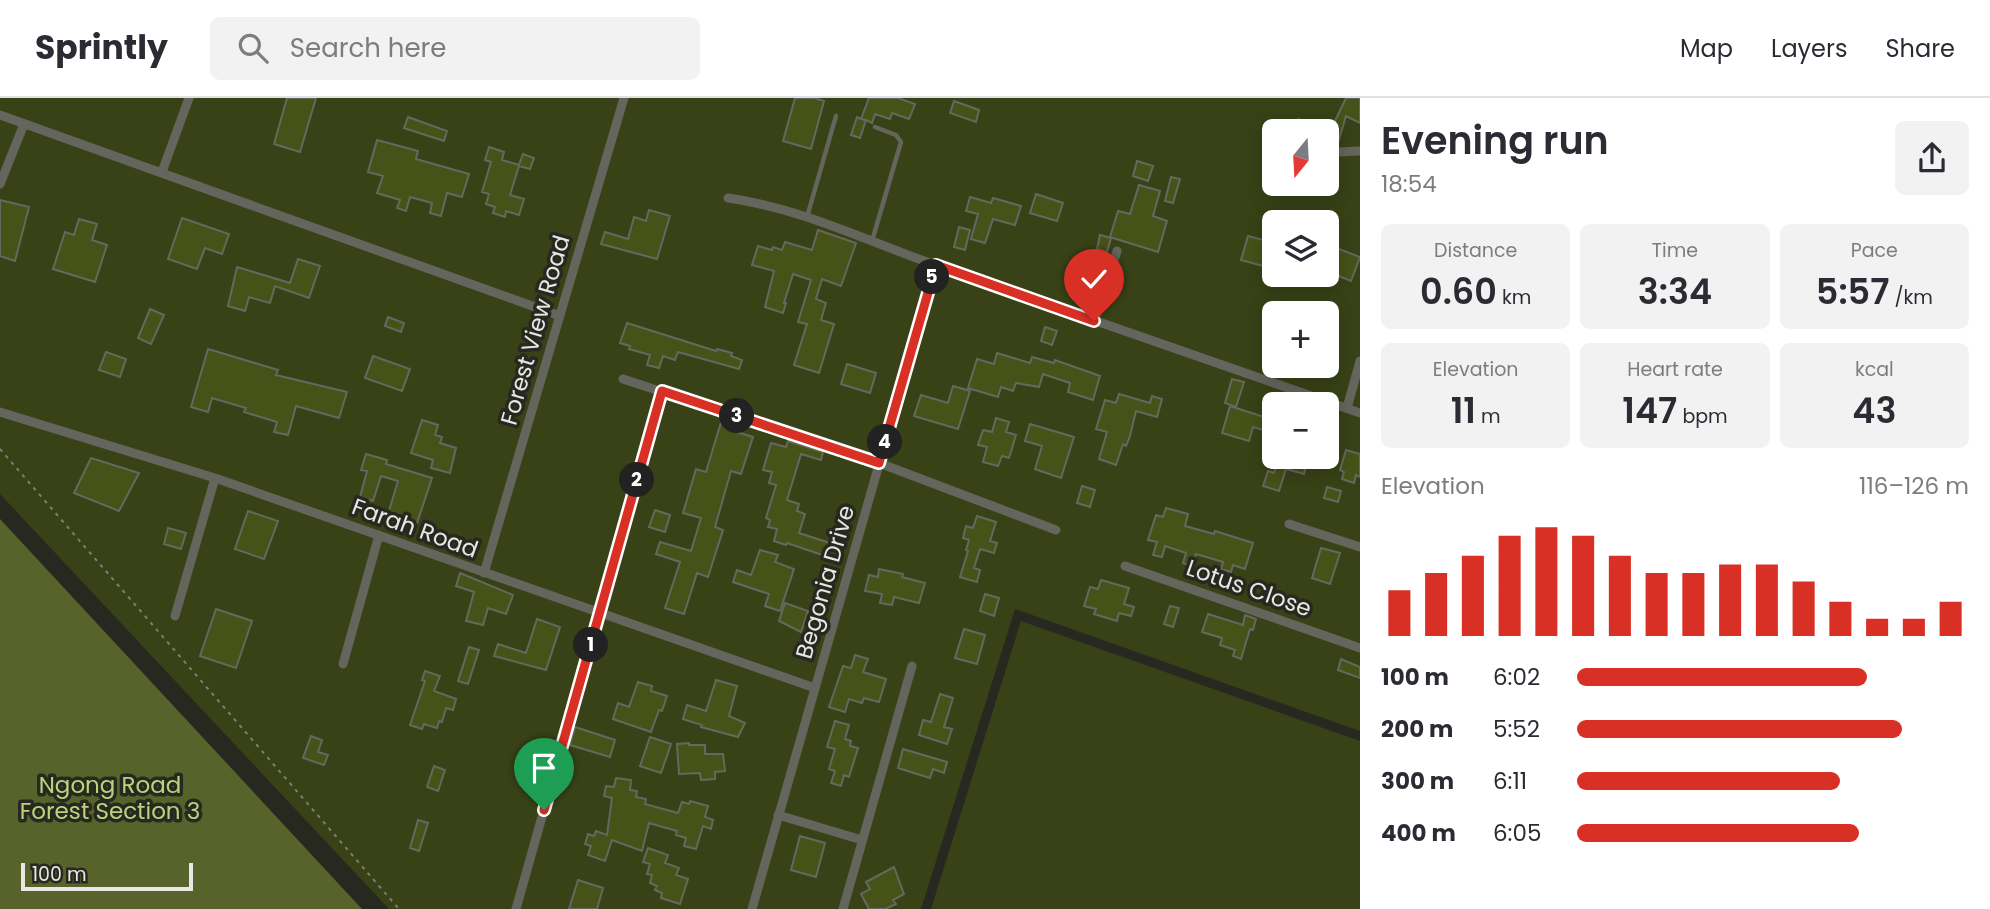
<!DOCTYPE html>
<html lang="en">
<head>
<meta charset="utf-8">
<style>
  :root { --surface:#fff; --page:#f2f2f3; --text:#2b2b33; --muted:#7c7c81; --line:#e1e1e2; --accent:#d93025 }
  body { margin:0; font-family:Poppins,sans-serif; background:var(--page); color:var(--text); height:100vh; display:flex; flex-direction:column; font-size:26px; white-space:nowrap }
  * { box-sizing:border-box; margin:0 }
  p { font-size:23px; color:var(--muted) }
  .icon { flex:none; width:38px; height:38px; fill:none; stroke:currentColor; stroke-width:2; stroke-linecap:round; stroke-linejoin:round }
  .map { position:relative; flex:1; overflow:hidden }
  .side { display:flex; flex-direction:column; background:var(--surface); width:630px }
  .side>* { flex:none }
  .needle { width:46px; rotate:198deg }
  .fabs { position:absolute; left:1262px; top:21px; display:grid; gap:14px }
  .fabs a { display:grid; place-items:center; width:77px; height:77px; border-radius:10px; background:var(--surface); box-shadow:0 4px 18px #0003; font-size:35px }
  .scale { position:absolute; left:21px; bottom:18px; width:172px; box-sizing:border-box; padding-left:7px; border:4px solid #e7e8e3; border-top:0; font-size:19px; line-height:24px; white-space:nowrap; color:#e7e8e3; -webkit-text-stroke:5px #272921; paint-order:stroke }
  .pin { position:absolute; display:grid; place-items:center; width:60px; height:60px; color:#fff; margin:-72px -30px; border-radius:50% 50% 50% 0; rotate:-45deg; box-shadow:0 0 7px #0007 }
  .pin .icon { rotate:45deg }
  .km { position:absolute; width:35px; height:35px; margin:-18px; border-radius:50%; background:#222; color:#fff; font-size:19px; line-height:35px; text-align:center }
  .round { display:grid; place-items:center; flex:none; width:74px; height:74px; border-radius:10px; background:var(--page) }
  .head { display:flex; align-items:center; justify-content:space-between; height:119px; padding:0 21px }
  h1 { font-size:38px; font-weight:600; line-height:52px }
  .metrics { display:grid; grid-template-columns:repeat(3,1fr); gap:10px; height:119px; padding:7px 21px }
  .metrics div { display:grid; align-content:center; border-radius:10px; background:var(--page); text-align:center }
  .metrics b { font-size:35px; font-weight:600 }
  .metrics small { font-size:19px; font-weight:400 }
  .metrics p { font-size:19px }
  .chart { height:196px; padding:14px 21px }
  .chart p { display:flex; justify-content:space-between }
  .chart svg { width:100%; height:126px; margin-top:7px; stroke:var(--accent); stroke-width:6 }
  ul { padding:0 21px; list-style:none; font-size:23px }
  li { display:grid; grid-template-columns:112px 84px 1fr; align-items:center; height:52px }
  li i { height:18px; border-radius:9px; background:var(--accent) }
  header { display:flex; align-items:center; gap:42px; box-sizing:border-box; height:98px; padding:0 35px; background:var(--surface); border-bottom:2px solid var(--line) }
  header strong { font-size:33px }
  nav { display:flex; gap:38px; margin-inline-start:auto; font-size:24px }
  .search { width:490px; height:63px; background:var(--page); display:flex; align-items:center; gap:18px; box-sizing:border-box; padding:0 24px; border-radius:10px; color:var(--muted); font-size:26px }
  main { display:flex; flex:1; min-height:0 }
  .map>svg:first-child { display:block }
</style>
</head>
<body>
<header>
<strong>Sprintly</strong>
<div class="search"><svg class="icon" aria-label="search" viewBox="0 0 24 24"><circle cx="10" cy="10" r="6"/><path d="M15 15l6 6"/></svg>Search here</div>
<nav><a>Map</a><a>Layers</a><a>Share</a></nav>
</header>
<main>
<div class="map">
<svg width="1360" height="811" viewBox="0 0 1360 811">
  <rect width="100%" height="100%" fill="#272921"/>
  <path fill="#384216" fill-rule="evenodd" d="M0,0H1360V633L1015,511L921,811H389L0,396ZM1274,33H1326V86H1274ZM1274,124H1326V177H1274ZM1274,215H1326V268H1274ZM1274,306H1326V359H1274Z
    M1021,523L1360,643V811H931Z"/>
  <path fill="#57632b" d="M0,421L362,811H0Z"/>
  <path fill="#465218" stroke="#65685f" stroke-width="2" d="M287,0H316L300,54L274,46Z
    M795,0H814L824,3L811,51L783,43Z
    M869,0H898L915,6L909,21L892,15L890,21L875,16L872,25L866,22L860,40L851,37L857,19L865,22L861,21Z
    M1346,0H1360V25L1346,18L1337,48L1333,51L1334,59L1329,77H1326V33H1295L1298,21L1320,28L1322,22L1334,25Z
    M954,3L979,12L976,24L950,15Z
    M408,19L447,33L444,43L404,30Z
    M377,42L418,53L416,61L469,76L462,99L447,95L441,118L430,115L432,105L410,99L406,113L397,110L400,102L377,95L383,78L368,74Z
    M489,49L504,54L502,62L519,67L523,56L534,60L530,71L519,68L510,97L524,101L519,117L506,113L505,119L493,115L495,109L486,106L489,96L482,94L491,64L485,62Z
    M1137,63L1153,68L1148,83L1133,78Z
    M1171,79L1180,81L1173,105L1165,103Z
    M1139,87L1160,93L1153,118L1167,123L1158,154L1110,139L1118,113L1130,116Z
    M1036,96L1063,105L1057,123L1030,115Z
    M970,99L991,105L993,100L1021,108L1015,127L993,121L985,145L971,141L978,116L966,113Z
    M0,102L29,109L15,163L0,158Z
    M649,112L670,118L657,161L601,146L605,134L628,141L634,119L646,123Z
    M182,120L229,136L222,156L205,150L197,171L168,161Z
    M79,121L97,126L92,142L107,147L95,184L53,171L65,134L74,137Z
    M959,129L970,132L965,152L954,149Z
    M818,132L856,145L841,188L822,181L816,201L826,205L821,222L834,226L819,275L794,267L807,226L798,224L811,182L793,176L784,205H786L783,215L765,209L774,173L752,167L758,148L772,152L773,149L782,152L785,144L812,152Z
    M1100,137L1111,140L1107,154L1097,151Z
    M1248,138L1274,145V171L1241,162Z
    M1326,146L1360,159L1351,183L1326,173Z
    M298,161L320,168L309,200L275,188L270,205L249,199L245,213L228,208L237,169L290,185Z
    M150,211L164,217L151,246L138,240Z
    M388,219L404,225L401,234L385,228Z
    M627,225L716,253L717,251L732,255L731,258L742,262L739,271L678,254L675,262L663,258L659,270L647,267L650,257L629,251L630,248L620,245Z
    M1045,229L1057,233L1052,247L1041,243Z
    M208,251L278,272L276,277L347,294L339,320L296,308L288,337L274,334L277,324L244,314L246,310L212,300L208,314L191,309Z
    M106,254L126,261L120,279L99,272Z
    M997,255L1030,265L1032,259L1054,265L1055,262L1100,278L1093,302L1068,294L1070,285L1043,276L1039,289L1016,285L1013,293L1001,289L998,299L968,290L977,261L994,266Z
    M373,258L410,271L402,293L365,280Z
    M847,266L876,275L870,295L841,286Z
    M1232,281L1244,284L1236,309L1225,305Z
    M953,288L970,293L958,331L914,318L921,297L948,305Z
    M1119,296L1150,305L1152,298L1162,301L1157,319L1136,313L1130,338L1126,348L1123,346L1116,367L1099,361L1107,334L1096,331L1105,302L1116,305Z
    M1230,308L1270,321L1266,333L1253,329L1249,343L1222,335Z
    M996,320L1009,324L1006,334L1016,337L1009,360L1002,358L998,368L983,364L987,349L978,347L983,332L992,334Z
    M722,321L739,326L737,334L753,339L741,376L731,373L715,429L723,432L708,479L697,475L684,516L665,510L680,464L656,456L660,444L691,453L701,420L683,415L696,371L706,374Z
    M422,322L438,327L435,337L442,339L440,345L456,350L450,375L431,370L433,362L411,355Z
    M1030,326L1074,339L1061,380L1035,371L1042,348L1025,343Z
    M788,343L823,354L821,362L801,356L787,402L799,406L797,413L805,416L799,435L830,445L825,458L787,445L786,447L774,443L777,431L768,429L770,422L766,420L776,387L769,385L772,374L763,372L771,345L786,349Z
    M1346,352L1360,356V379L1356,377L1354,385L1342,381L1344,374L1340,372Z
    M366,356L387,362L386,366L432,380L417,425L388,416L398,383L381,378L373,403L360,399L367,373L361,372Z
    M1278,359H1313L1309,369L1306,368L1304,376L1286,371L1279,393L1263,388L1268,373L1274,375Z
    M91,360L139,375L119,413L74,395Z
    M1082,388L1095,392L1090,409L1077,405Z
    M1327,389L1341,393L1338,404L1324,400Z
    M1166,410L1188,416L1185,428L1214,436L1215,433L1253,445L1245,471L1233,467L1231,474L1221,471L1223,464L1196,456L1192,468L1183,465L1186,455L1165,448L1162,459L1153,457L1157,444L1148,442L1156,417L1163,419Z
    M655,412L670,417L665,434L649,429Z
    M248,413L278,423L264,461L235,451Z
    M977,418L996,424L990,443L997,445L994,455L980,451L974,470L980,472L977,484L960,479L968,453L966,452L969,442L963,440L966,428L973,430Z
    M168,430L186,435L181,451L164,446Z
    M1321,450L1340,455L1330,486L1312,480Z
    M760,452L778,457L775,464L794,471L780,513L765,508L769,496L733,484L737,472L751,477Z
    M879,471L903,476L902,479L925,485L919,505L894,499L892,507L880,505L882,496L865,493L869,477L878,479Z
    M460,475L513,497L506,516L488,510L483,527L466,523L474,494L456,488Z
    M1101,482L1129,490L1124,506L1134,509L1131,518L1119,515L1117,523L1094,516L1096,511L1084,508L1090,489L1098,491Z
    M985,496L999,500L994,518L980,513Z
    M785,505L808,513L801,534L779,523Z
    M1170,508L1179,510L1173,529L1164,526Z
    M216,511L252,523L236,570L200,558Z
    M1208,516L1243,527L1245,517L1256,521L1253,532L1250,531L1241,561L1233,558L1235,552L1220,547L1222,540L1202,534Z
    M537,521L560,529L546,572L494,558L498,546L526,555Z
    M964,531L985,537L977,566L955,560Z
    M469,549L479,552L468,586L458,583Z
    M855,557L868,561L863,574L886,581L879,604L864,600L862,605L849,601L845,614L829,609L843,568L851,570Z
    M1341,561L1360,569V580L1338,572Z
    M425,573L440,578L434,593L456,601L453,612L446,610L442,624L439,623L437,630L424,626L422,631L410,627L425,583L422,582Z
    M716,582L737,588L729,618L745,625L738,639L701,629L702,627L683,621L687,607L706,613Z
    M638,584L652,588L651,593L667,598L662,613L659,612L651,634L613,621L618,605L629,609Z
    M940,596L953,600L944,629L952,631L947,646L919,637L923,622L931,624Z
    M835,623L849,627L845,641L851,643L850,648L858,650L849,679L844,677L841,688L831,685L835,673L829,671L835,651L827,649Z
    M575,629L615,642L610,659L570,647Z
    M311,638L322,642L318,654L328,657L324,667L303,660Z
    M650,639L671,646L661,675L640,668Z
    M689,645V647H705V656H723L725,673L715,674V681L701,682L700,675L679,676L677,646Z
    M903,651L947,664L944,675L933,671L930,680L898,670Z
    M434,668L445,672L438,693L427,689Z
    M616,680L631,682L630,692L637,693L636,699L646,701L645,706L678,715L682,704L689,706L690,703L708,708L705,719L713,722L711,731L703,728L696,751L684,748L686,740L676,737L677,733L649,725L642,753L612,742L605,763L588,757L591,748L585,746L588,736L594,738L596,733L607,737L612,700L604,698L606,688L614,689Z
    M418,722L428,725L419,753L410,750Z
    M800,738L825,745L816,779L791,772Z
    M648,750L668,757L665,765L679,770L676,777L688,781L680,806L661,800L662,795L655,792L657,788L650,785L652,777L647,776L650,766L643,764Z
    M894,769L904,796L893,802L896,806L885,811H869L861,796L870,791L866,784Z
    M578,782L603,790L597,811H569Z"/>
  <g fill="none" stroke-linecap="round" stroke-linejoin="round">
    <path stroke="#7d7e78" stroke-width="2" stroke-dasharray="3.5 5" stroke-linecap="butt" d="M0,351L399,811"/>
    <path stroke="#64665d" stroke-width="4.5" d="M807,119L836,18
      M872,143L901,44L896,37L875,29"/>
    <path stroke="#64665d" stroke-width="9" d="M0,17L560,218
      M1339,54L1360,53
      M162,74L189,0
      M0,86L24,26
      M728,100C803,110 873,146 944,170C1083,219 1221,266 1360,315
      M1094,223L1117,153
      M623,281L879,365L1056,432
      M1347,310L1360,263
      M0,314L215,380L815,590
      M1289,426L1360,449
      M1125,468L1360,550
      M484,475L624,0
      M175,518L215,380
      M343,566L379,437
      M778,717L862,742
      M516,811L662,293
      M752,811L936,167
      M843,811L912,568"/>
  </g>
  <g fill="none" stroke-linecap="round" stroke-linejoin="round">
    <g stroke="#fff" stroke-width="14">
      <path id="route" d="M544,712L662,293L879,365L936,167L1094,223"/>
    </g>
    <use href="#route" stroke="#d93025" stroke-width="9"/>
  </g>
  <g text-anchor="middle" stroke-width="7" stroke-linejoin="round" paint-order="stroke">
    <g font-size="23" fill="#e7e8e3" stroke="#272921">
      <text transform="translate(535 232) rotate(-74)" y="8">Forest View Road</text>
      <text transform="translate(415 430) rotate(20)" y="8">Farah Road</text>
      <text transform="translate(825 484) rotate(-74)" y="8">Begonia Drive</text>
      <text transform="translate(1249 490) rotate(19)" y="8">Lotus Close</text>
    </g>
    <g font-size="23" fill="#bdd17c" stroke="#272921">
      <text x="110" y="695">Ngong Road<tspan x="110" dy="26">Forest Section 3</tspan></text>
    </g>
  </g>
</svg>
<div class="fabs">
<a><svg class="needle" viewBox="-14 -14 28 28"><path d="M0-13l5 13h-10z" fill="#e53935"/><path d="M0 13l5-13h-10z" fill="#7c7c81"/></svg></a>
<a><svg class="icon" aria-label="layers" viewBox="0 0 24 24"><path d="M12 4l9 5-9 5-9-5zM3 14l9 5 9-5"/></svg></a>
<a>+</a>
<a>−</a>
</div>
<div class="scale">100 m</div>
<div class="pin" style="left:544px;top:712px;background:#1e9e55"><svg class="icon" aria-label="arrive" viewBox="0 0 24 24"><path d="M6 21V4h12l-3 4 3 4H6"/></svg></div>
<div class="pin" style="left:1094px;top:223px;background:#d93025"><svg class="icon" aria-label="check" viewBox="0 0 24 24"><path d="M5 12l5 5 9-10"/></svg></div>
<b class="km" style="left:591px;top:547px">1</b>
<b class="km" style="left:637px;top:382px">2</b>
<b class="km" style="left:737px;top:318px">3</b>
<b class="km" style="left:885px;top:344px">4</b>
<b class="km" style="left:932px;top:179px">5</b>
</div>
<section class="side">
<div class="head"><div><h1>Evening run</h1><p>18:54</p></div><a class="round"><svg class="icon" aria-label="share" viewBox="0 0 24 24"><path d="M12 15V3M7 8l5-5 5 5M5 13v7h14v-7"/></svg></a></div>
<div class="metrics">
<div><p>Distance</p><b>0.60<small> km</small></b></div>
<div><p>Time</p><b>3:34</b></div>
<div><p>Pace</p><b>5:57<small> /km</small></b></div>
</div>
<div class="metrics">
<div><p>Elevation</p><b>11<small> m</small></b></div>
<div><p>Heart rate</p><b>147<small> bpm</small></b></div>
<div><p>kcal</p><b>43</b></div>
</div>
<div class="chart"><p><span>Elevation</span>116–126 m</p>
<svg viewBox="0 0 160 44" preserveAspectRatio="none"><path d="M5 44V28M15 44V22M25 44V16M35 44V9M45 44V6M55 44V9M65 44V16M75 44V22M85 44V22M95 44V19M105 44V19M115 44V25M125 44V32M135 44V38M145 44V38M155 44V32"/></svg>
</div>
<ul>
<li><b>100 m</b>6:02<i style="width:74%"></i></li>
<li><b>200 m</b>5:52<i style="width:83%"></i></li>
<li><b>300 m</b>6:11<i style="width:67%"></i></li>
<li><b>400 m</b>6:05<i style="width:72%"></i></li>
</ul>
</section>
</main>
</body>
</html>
